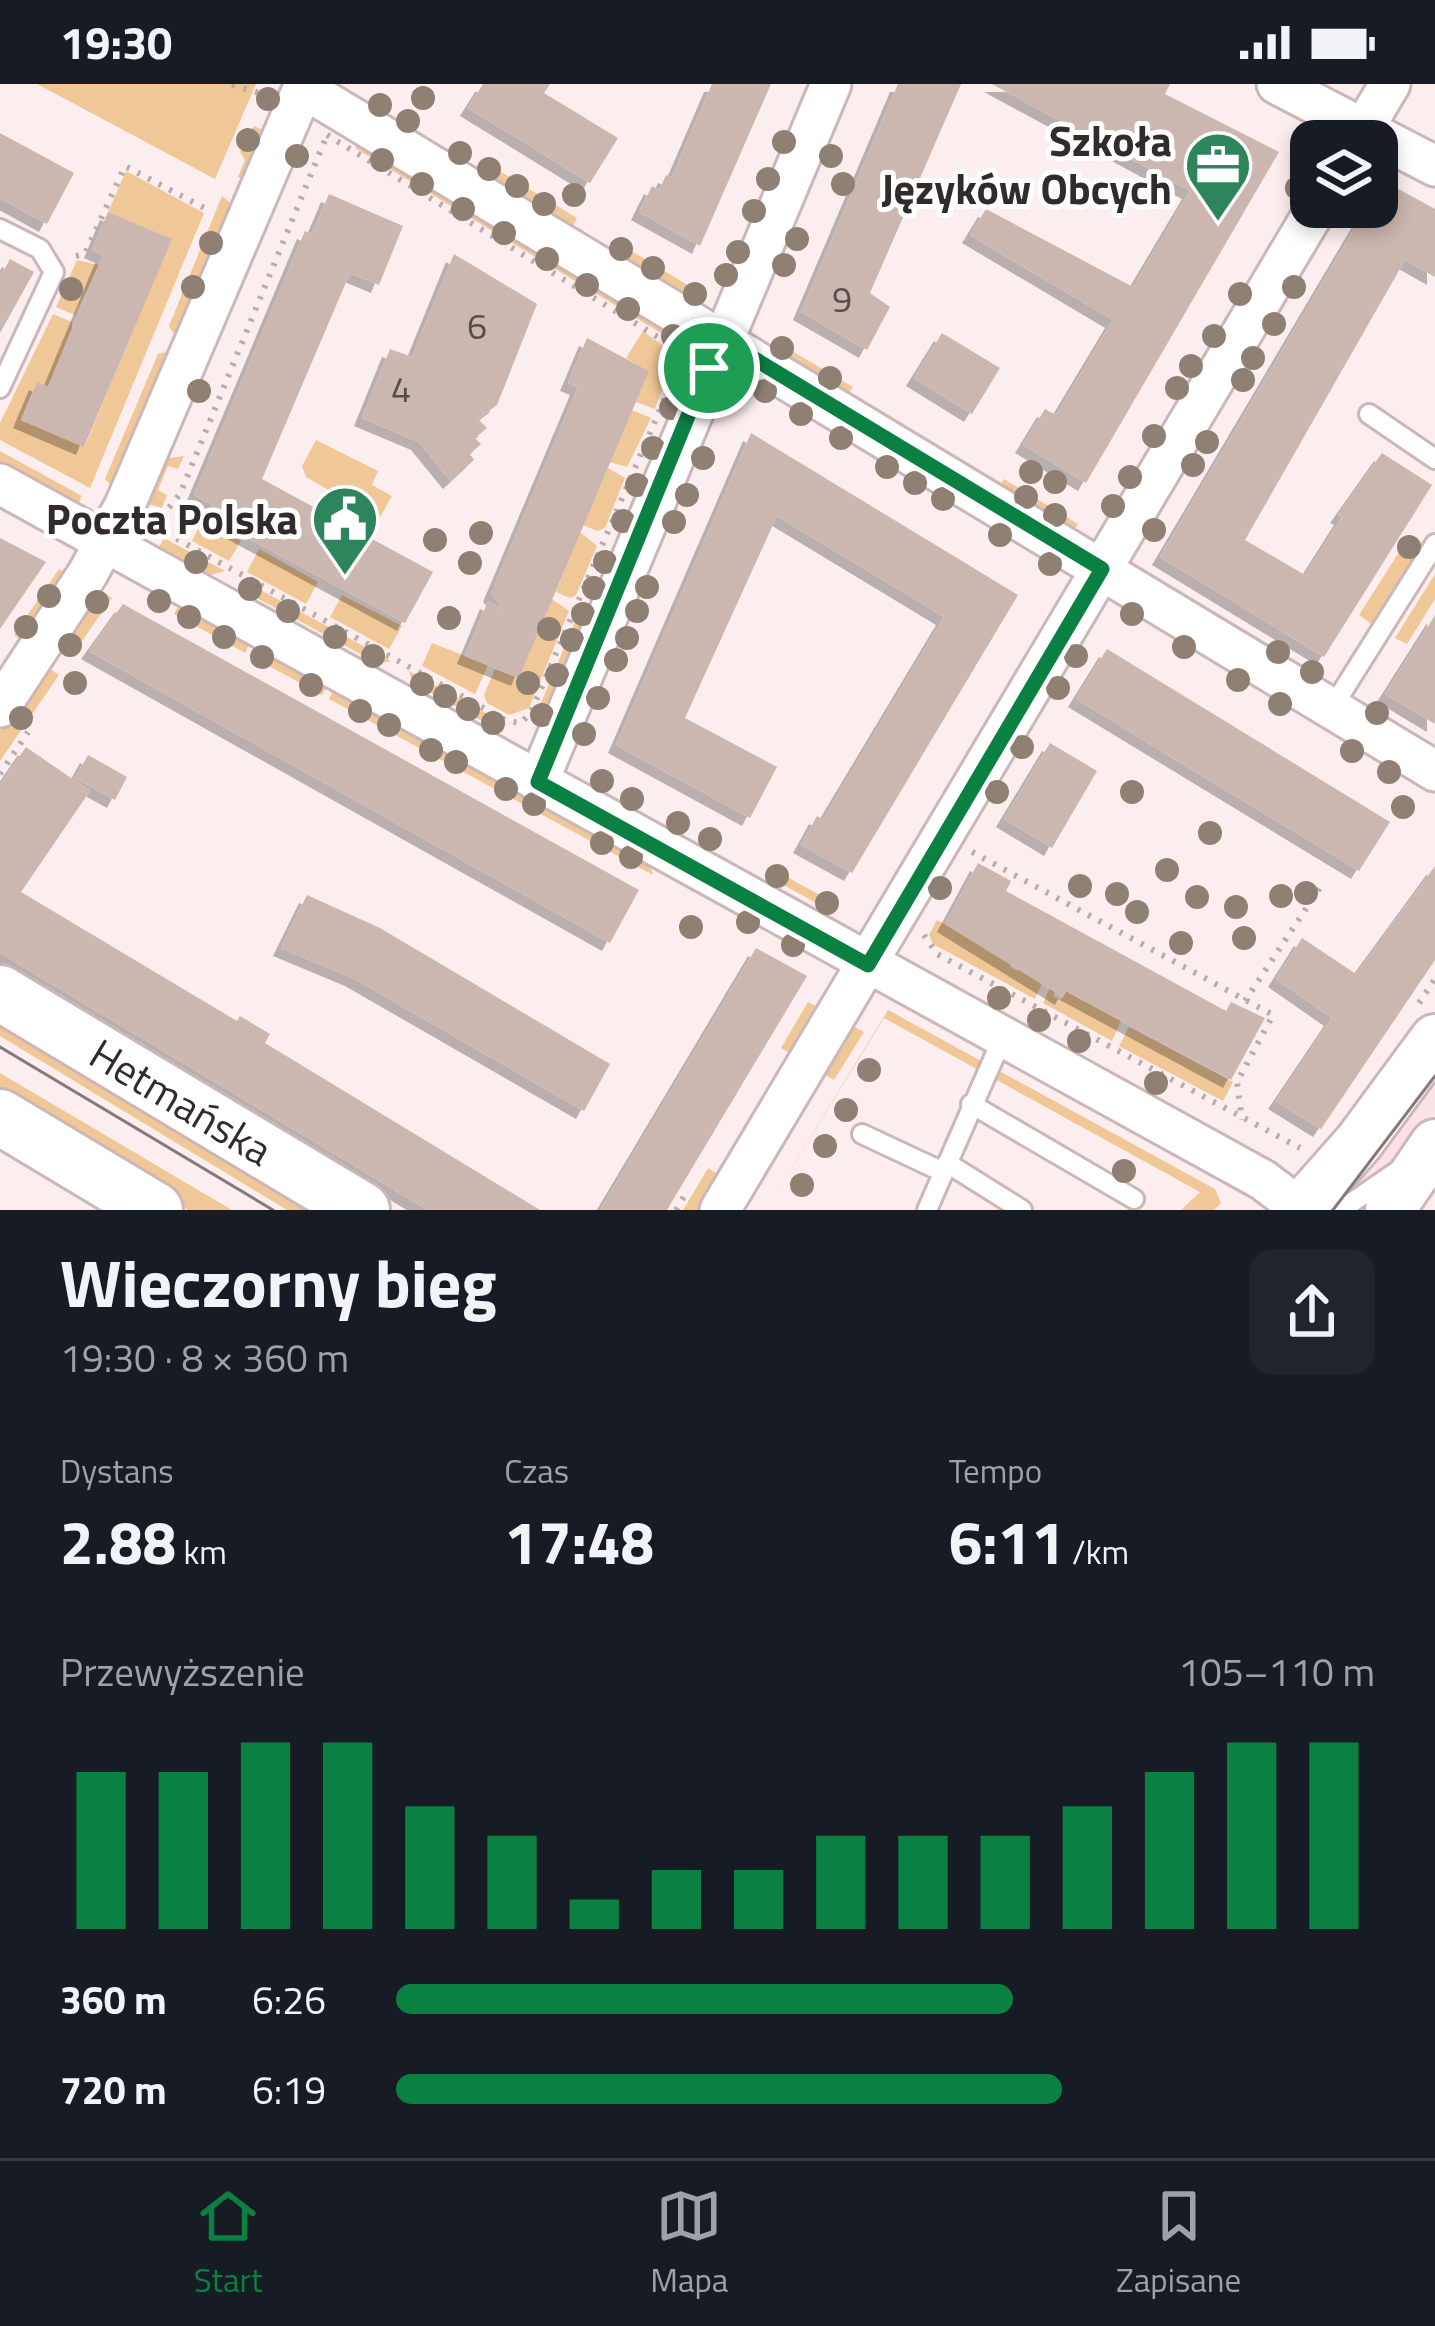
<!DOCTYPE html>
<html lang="pl">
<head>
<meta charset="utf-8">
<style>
  :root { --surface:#171b24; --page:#20242c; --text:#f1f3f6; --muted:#9ea1a6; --line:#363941; --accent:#0b8043 }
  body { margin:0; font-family:"Titillium Web",sans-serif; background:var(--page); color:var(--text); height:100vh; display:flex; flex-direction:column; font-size:45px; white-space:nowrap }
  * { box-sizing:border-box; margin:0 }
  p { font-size:39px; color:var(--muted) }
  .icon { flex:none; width:66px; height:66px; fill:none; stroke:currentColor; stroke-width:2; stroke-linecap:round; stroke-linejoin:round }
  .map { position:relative; height:1126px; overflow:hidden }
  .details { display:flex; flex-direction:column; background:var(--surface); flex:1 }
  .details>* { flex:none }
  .controls { position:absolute; left:1290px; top:36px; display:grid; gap:24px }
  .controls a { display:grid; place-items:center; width:108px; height:108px; border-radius:24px; background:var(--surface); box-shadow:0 6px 18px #0003; font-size:60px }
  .pin { position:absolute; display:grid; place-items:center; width:102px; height:102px; color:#fff; margin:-51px; border:6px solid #fff; border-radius:50%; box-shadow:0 3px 12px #0007 }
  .round { display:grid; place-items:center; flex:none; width:126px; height:126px; border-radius:24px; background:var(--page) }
  .headline { display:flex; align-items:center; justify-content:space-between; height:204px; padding:0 60px }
  h1 { font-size:66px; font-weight:700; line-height:90px }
  .figures { display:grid; grid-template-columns:repeat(3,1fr); gap:18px; height:204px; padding:12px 60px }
  .figures div { display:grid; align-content:center }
  .figures b { font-size:60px; font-weight:700 }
  .figures small { font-size:33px; font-weight:400 }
  .figures p { font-size:33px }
  .chart { height:336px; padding:24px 60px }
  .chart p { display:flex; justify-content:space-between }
  .chart svg { width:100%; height:216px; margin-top:12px; stroke:var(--accent); stroke-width:6 }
  ul { padding:0 60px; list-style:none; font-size:39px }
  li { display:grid; grid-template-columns:192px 144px 1fr; align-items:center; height:90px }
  li i { height:30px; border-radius:15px; background:var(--accent) }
  .status { display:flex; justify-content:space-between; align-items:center; height:84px; padding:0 60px; background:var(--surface); direction:ltr }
  .status svg { height:33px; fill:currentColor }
  .tab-bar { display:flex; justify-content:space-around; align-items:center; height:168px; border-top:3px solid var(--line); background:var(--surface); font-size:33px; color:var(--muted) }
  .tab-bar a { display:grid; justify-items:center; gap:6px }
  .tab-bar .current { color:var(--accent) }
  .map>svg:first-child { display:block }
</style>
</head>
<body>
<div class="status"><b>19:30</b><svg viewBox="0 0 49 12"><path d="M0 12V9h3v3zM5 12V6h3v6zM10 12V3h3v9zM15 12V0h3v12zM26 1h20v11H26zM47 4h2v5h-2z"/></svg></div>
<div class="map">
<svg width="1435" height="1126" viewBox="0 0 1435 1126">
  <defs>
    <filter id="shadow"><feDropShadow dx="-8" dy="8" stdDeviation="0" flood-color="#0004"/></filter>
  </defs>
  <rect width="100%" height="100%" fill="#fceeef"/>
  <path fill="#fce2e4" d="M1435,981V1029L1381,1104L1363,1126H1321Z"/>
  <path fill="#f0c797" d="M37,0H256L215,95Z
    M254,42L270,49L248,98L238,93L245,76L240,68Z
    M359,55L683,254L679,260L355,64Z
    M488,80L577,134L573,142L484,88Z
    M126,87L204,129L90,404L0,356V339L53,230L72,238V245L48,303L37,298L21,336L85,362L171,155L108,128Z
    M222,112L232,120L112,402L105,395L158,270L166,268L174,250L169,242Z
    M615,157L704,211L699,220L610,165Z
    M77,176L99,181L75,231L56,223Z
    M643,247L675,271L655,325L636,318L648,287L626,274Z
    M775,257L853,303L848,311L771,264Z
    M632,326L651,334L627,383L610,378Z
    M316,356L378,387L372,401L392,412L379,435L306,393L302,382Z
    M0,367L82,412L75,425L0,380Z
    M184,372L178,385L168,382L158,406L167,411L162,424L143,419L158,376Z
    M608,384L625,394L605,444L597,447L583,441Z
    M1004,395L1078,440L1073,447L1000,402Z
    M202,437L241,457L229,477L192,457Z
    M580,448L597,462L576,511L570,514L556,508Z
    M1410,451L1423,460L1373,541L1359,531Z
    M164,454L225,487L198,494L155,470Z
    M259,465L318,498L306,520L247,488Z
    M59,485L70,491L24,558L14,551Z
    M1435,490V515L1407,560L1395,554Z
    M242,496L391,577L379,580L244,507Z
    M97,505L112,514L71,573L57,563Z
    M342,511L402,542L389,565L330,533Z
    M552,515L569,527L529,624L509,631L487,619L484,611L495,585L519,594Z
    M178,523L249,561L245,569L174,530Z
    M580,526L589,529L543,637L535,633Z
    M432,559L488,581L475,610L422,582Z
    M255,565L326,604L322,611L251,572Z
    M45,581L59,591L0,677V647Z
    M409,587L506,640L502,648L413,599Z
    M333,607L650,780L653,791L329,615Z
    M774,786L831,817L827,825L769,793Z
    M937,836L1013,877L1010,883L1018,887L1021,882L1044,895L1035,915L933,860L929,851Z
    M1052,899L1058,902L1053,912L1061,916L1066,907L1121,937L1112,957L1043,919Z
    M808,918L819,924L791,970L781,964Z
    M888,926L1215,1105L1221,1119L1214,1126H1181L1200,1108L884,934L766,1126Z
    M0,929L328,1126H287L0,952Z
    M853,942L864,948L834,996L824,990Z
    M1129,943L1233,998L1223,1017L1119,962Z
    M0,989L232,1126H188L0,1014Z
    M708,1084L719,1091L698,1126H683Z"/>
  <path fill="#cbb7af" filter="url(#shadow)" d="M483,0H550L544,9L618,54L590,99L468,24Z
    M712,0H771L700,162L639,128L652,102L659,106L666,91L672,93Z
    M898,0H961L870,209L890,223L867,266L801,228Z
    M992,0H1170L1165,10L1279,68L1086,399L1023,361L1045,325L1056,331L1113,236L970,151L986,125L1133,203L1190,107Z
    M0,49L74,89L47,140L0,114Z
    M1382,96L1435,125V193L1405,176L1245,456L1305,491L1342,433L1338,431L1382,369L1432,401L1324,573L1160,473L1367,123H1377Z
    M329,110L403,142L379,201L350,189L262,395L433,488L405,539L211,434L217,424L194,411L305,147L312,150Z
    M108,128L172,155L84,363L21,336L37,298L48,303L103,171L92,166Z
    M454,170L537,220L497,321L478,335L487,344L475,354L481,360L470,370L474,376L451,397L419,358L362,334L390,265L412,273Z
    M10,175L34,188L0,249V193Z
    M942,249L1000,284L972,330L914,294Z
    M587,254L649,287L519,594L465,572L488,517L505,526L491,510L578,303L568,299Z
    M751,349L1018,511L852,789L801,761L817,732L823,735L944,533L777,432L685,634L777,683L750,734L616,661Z
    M0,454L46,478L0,545Z
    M123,520L639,806L610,859L89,567Z
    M1435,531V640L1385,610Z
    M1107,565L1390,738L1359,787L1076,615Z
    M1050,659L1097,687L1052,764L1004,735Z
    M26,663L90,707L21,808L237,937L240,932L270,950L265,959L540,1126H428L0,869V701Z
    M88,671L127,693L115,716L75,694Z
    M978,779L1011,797L1006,807L1226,927L1231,918L1265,934L1231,996L1066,907L1063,913L945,840Z
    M1435,782V876L1321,1045L1276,1017L1332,934L1276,895L1302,854L1356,890Z
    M307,811L380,844L610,980L584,1027L353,894L281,864Z
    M756,864L807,892L667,1126H600Z"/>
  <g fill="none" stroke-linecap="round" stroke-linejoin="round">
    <g stroke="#ccb6b7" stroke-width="24">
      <path id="service" d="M0,145L40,165L54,188L0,304
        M1369,330L1435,375
        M1332,624L1435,460
        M971,1020L1134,1115
        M862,1050L943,1088
        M947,1079L1022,1126
        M927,1126L1003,953
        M1341,1126L1399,1086"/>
    </g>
    <g stroke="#ccb6b7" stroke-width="45">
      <path id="minor" d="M1277,0L1435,82
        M303,4L1435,687
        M1356,57L1390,0
        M0,400L1263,1096L1300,1124
        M0,623L88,489L125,421L305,0
        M538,698L831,0
        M720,1126L1317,123"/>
    </g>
    <g stroke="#ccb6b7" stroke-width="54">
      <path id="tertiary" d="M1299,1126L1359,1058L1435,955
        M1390,1126L1435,1060"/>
    </g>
    <g stroke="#ccb6b7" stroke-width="60">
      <path id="secondary" d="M0,909L362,1126
        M0,1033L155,1126"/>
    </g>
    <path stroke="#b8acad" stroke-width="6" stroke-dasharray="3 9" stroke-linecap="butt" d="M232,1L260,9
      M327,51L684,269L531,628L521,639L507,637L159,445V436L180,410Z
      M76,172L85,170L125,82L210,127
      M0,690L28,648
      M972,768L1273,931L1237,998L1242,1036
      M924,851L937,870L1300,1064
      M1245,917L1323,799
      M1419,919L1435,895
      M676,1126L686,1109"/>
    <use href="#service" stroke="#fff" stroke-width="18"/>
    <use href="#minor" stroke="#fff" stroke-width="39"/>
    <use href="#tertiary" stroke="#fff" stroke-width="48"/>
    <use href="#secondary" stroke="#fff" stroke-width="54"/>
    <path stroke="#857a7b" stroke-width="3" d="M0,963L273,1126
      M1333,1126L1435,992"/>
  </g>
  <g fill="#908074">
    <circle cx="423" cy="14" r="12"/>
    <circle cx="268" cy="15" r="12"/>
    <circle cx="380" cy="21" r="12"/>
    <circle cx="408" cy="37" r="12"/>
    <circle cx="248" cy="56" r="12"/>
    <circle cx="784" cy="58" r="12"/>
    <circle cx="460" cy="69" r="12"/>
    <circle cx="297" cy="72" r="12"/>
    <circle cx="831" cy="72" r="12"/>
    <circle cx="382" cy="76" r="12"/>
    <circle cx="489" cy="85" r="12"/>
    <circle cx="768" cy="95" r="12"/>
    <circle cx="422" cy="100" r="12"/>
    <circle cx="843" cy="100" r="12"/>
    <circle cx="517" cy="102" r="12"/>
    <circle cx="1297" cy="104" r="12"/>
    <circle cx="574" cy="111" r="12"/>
    <circle cx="544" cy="120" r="12"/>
    <circle cx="463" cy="125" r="12"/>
    <circle cx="754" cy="127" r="12"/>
    <circle cx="504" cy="149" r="12"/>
    <circle cx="797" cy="155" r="12"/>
    <circle cx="211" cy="159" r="12"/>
    <circle cx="621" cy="165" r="12"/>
    <circle cx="738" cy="168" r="12"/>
    <circle cx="547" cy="175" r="12"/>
    <circle cx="784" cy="181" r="12"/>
    <circle cx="653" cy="184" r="12"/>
    <circle cx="726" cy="191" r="12"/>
    <circle cx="587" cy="201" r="12"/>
    <circle cx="193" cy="203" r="12"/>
    <circle cx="1294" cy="203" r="12"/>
    <circle cx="71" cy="205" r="12"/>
    <circle cx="695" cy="210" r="12"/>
    <circle cx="1240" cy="210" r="12"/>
    <circle cx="628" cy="225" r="12"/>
    <circle cx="1274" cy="240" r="12"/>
    <circle cx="673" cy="252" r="12"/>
    <circle cx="1214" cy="252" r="12"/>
    <circle cx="782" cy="264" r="12"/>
    <circle cx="1253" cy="274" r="12"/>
    <circle cx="1191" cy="282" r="12"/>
    <circle cx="830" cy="294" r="12"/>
    <circle cx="1243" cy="296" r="12"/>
    <circle cx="681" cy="300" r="12"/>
    <circle cx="1177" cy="304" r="12"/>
    <circle cx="199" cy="307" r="12"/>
    <circle cx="732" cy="307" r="12"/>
    <circle cx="765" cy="307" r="12"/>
    <circle cx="671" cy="324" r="12"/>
    <circle cx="801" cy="330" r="12"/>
    <circle cx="1154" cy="352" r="12"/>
    <circle cx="841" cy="354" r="12"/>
    <circle cx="1207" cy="358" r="12"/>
    <circle cx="653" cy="364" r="12"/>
    <circle cx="703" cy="374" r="12"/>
    <circle cx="1193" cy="381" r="12"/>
    <circle cx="887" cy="383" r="12"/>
    <circle cx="1031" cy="388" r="12"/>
    <circle cx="1130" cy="393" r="12"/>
    <circle cx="1055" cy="398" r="12"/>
    <circle cx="915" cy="399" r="12"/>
    <circle cx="637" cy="401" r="12"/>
    <circle cx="687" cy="411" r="12"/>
    <circle cx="1026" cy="413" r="12"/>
    <circle cx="943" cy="415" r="12"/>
    <circle cx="1113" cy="422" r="12"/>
    <circle cx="1055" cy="431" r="12"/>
    <circle cx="623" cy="437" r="12"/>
    <circle cx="674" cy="438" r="12"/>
    <circle cx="1154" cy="446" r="12"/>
    <circle cx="481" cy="449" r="12"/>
    <circle cx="1000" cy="451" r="12"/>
    <circle cx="435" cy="456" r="12"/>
    <circle cx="1409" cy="463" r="12"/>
    <circle cx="196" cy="478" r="12"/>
    <circle cx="605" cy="478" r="12"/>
    <circle cx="470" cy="479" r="12"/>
    <circle cx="1050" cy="480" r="12"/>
    <circle cx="647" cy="503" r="12"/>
    <circle cx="594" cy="504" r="12"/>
    <circle cx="250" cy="505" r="12"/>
    <circle cx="49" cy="512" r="12"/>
    <circle cx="159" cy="517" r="12"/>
    <circle cx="97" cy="518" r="12"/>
    <circle cx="288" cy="527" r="12"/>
    <circle cx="637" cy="527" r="12"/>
    <circle cx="583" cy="530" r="12"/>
    <circle cx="1132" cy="530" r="12"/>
    <circle cx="189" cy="533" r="12"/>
    <circle cx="449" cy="534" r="12"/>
    <circle cx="26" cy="543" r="12"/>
    <circle cx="549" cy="545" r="12"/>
    <circle cx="224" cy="553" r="12"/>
    <circle cx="335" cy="553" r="12"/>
    <circle cx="627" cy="554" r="12"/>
    <circle cx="572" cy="556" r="12"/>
    <circle cx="70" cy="561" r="12"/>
    <circle cx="1184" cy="563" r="12"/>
    <circle cx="1278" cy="568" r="12"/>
    <circle cx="373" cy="572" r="12"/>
    <circle cx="1076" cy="572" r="12"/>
    <circle cx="262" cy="573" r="12"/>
    <circle cx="616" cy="576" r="12"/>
    <circle cx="1312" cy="588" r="12"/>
    <circle cx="557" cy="591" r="12"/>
    <circle cx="1238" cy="596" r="12"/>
    <circle cx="75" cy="599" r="12"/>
    <circle cx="528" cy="599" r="12"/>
    <circle cx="422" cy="600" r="12"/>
    <circle cx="311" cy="601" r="12"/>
    <circle cx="1058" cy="604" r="12"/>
    <circle cx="445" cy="612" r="12"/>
    <circle cx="598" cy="614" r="12"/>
    <circle cx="1280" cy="620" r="12"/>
    <circle cx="468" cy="625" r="12"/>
    <circle cx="360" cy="627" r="12"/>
    <circle cx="1377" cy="629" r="12"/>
    <circle cx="542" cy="631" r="12"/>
    <circle cx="21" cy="634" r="12"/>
    <circle cx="493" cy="639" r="12"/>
    <circle cx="389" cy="641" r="12"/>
    <circle cx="584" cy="650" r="12"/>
    <circle cx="1022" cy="663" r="12"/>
    <circle cx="431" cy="666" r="12"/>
    <circle cx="1352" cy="667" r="12"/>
    <circle cx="456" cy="678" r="12"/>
    <circle cx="1389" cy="688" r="12"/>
    <circle cx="602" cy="697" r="12"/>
    <circle cx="506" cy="705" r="12"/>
    <circle cx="997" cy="708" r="12"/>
    <circle cx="1132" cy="708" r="12"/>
    <circle cx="632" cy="715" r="12"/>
    <circle cx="534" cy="720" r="12"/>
    <circle cx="1403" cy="723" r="12"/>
    <circle cx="678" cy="739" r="12"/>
    <circle cx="1210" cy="749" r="12"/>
    <circle cx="710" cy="755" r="12"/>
    <circle cx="602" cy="759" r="12"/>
    <circle cx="631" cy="773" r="12"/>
    <circle cx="1167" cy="786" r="12"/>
    <circle cx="777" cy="792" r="12"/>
    <circle cx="1080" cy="802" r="12"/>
    <circle cx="940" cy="804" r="12"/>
    <circle cx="1306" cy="809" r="12"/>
    <circle cx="1117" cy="810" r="12"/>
    <circle cx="1281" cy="812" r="12"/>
    <circle cx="1197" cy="813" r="12"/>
    <circle cx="827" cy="819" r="12"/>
    <circle cx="1236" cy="823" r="12"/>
    <circle cx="1137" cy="828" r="12"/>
    <circle cx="748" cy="838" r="12"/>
    <circle cx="691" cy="843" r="12"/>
    <circle cx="1244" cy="854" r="12"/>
    <circle cx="1181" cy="859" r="12"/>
    <circle cx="793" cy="861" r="12"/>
    <circle cx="999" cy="914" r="12"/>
    <circle cx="1039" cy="936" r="12"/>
    <circle cx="1079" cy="957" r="12"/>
    <circle cx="869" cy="986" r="12"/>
    <circle cx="1156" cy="999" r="12"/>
    <circle cx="846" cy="1026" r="12"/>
    <circle cx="825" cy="1062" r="12"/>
    <circle cx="1124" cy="1087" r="12"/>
    <circle cx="802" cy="1101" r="12"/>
  </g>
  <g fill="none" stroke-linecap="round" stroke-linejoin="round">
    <g stroke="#fff" stroke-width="24">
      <path id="route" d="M720,254L1102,485L868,881L538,698Z"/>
    </g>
    <use href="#route" stroke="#0b8043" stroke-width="15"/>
  </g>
  <defs>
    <g id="office-pin" transform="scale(3.45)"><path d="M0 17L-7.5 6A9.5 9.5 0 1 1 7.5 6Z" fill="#2d865b" stroke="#fff"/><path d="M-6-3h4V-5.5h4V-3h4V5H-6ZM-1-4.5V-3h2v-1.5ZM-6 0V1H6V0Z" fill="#fff"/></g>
    <g id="civic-pin" transform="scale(3.45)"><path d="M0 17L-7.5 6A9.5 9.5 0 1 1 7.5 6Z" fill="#2d865b" stroke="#fff"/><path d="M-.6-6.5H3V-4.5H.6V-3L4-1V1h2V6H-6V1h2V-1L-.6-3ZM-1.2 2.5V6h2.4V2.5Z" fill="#fff"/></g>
  </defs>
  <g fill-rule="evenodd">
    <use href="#office-pin" x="1218" y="81"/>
    <use href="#civic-pin" x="345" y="435"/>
  </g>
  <g text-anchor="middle" stroke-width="10" stroke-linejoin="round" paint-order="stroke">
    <g font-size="36" fill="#594d4c">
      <text x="842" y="228">9</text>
      <text x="477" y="255">6</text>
      <text x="401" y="318">4</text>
    </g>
    <g font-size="42" font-weight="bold" fill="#332a2b" stroke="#fff" text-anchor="end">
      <text x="1172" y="72">Szkoła<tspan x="1172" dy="48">Języków Obcych</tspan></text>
      <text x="298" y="450">Poczta Polska</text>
    </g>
    <g font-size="42" fill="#332a2b" stroke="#fff">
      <text transform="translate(181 1018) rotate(31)" y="15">Hetmańska</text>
    </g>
  </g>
</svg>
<div class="controls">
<a><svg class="icon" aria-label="layers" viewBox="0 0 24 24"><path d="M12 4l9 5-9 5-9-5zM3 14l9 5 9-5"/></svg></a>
</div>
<div class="pin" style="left:709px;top:284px;background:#1e9e55"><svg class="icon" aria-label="arrive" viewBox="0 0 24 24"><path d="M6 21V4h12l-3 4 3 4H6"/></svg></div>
</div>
<section class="details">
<div class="headline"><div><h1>Wieczorny bieg</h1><p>19:30 · 8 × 360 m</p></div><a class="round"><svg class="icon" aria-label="share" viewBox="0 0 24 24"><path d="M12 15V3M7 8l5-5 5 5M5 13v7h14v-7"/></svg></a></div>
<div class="figures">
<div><p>Dystans</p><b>2.88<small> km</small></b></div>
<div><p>Czas</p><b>17:48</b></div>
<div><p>Tempo</p><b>6:11<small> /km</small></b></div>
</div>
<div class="chart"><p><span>Przewyższenie</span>105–110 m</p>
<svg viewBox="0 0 160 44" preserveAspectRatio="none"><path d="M5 44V12M15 44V12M25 44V6M35 44V6M45 44V19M55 44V25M65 44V38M75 44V32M85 44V32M95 44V25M105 44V25M115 44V25M125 44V19M135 44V12M145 44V6M155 44V6"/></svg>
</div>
<ul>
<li><b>360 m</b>6:26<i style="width:63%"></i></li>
<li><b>720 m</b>6:19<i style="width:68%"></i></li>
</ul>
</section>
<nav class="tab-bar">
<a class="current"><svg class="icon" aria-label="home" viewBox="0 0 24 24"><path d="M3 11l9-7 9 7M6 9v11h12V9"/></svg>Start</a>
<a><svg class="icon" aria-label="map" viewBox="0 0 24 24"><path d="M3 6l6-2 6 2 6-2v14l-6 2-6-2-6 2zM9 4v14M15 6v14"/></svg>Mapa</a>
<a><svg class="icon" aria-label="saved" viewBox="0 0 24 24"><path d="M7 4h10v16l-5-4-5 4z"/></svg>Zapisane</a>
</nav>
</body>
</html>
